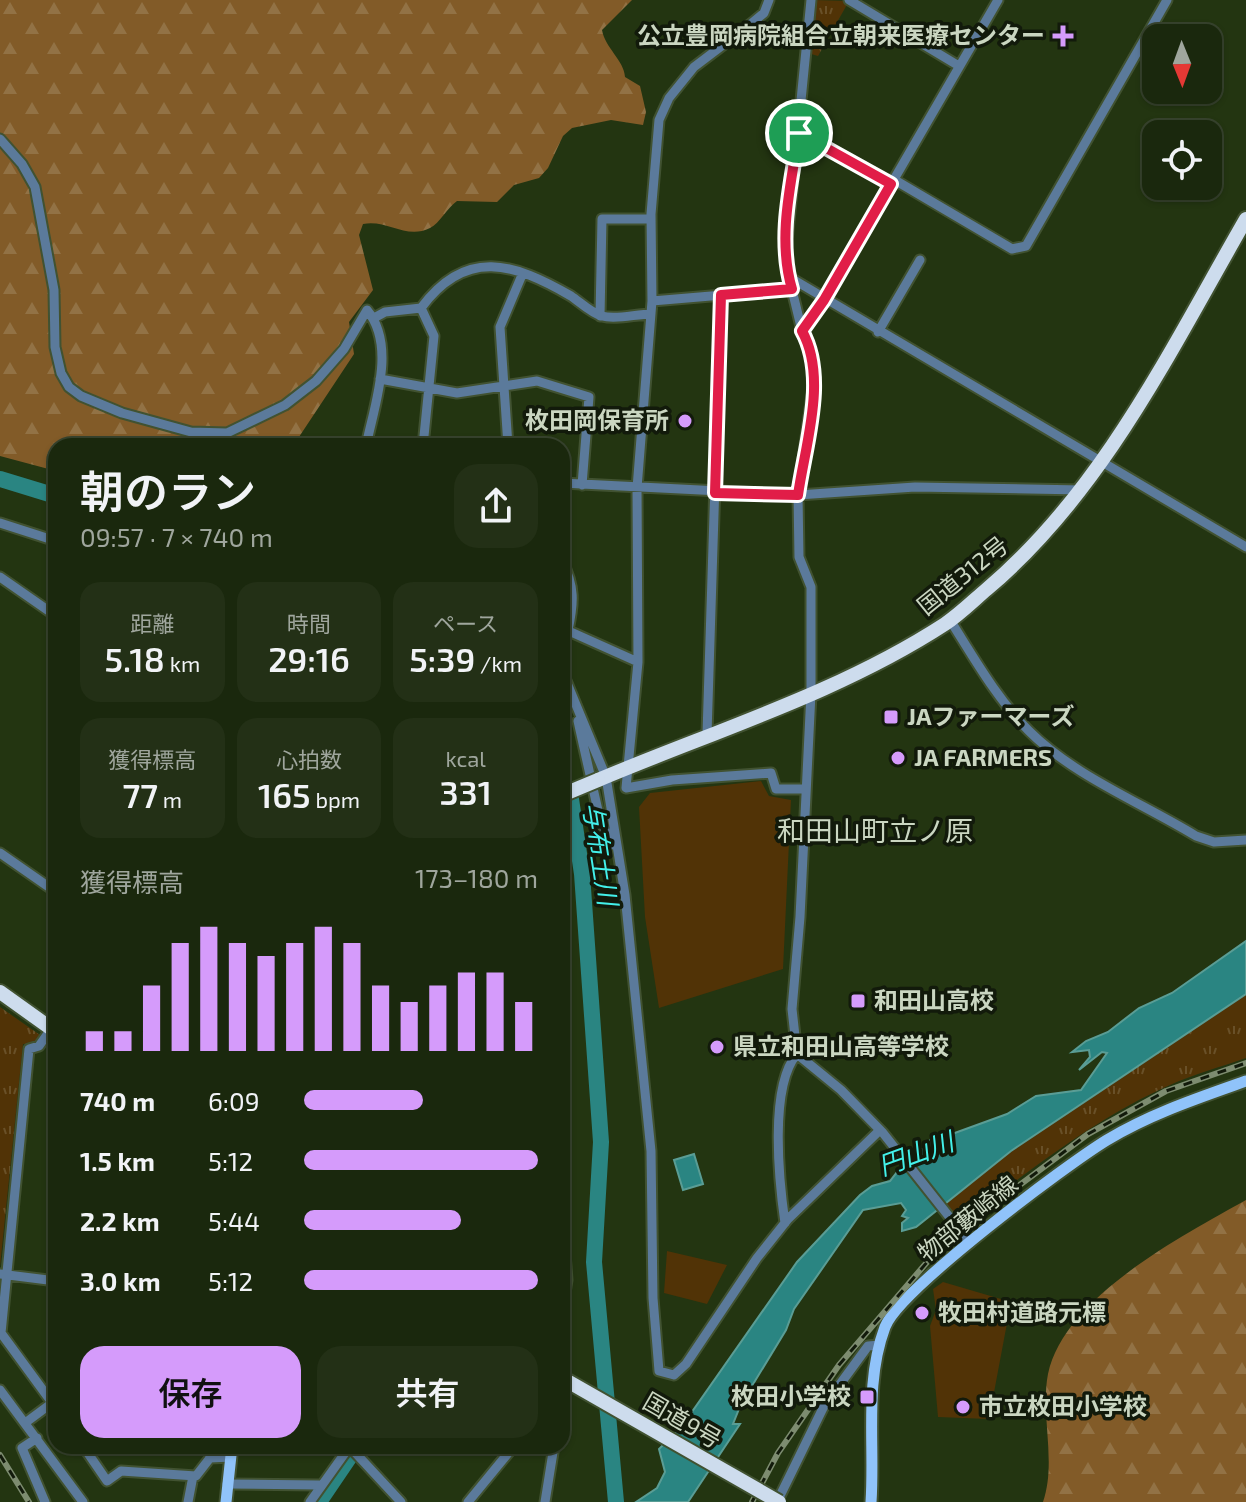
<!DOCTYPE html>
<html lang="ja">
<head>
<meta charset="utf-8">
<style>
  :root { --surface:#1a280d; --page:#233016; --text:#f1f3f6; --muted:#9fa69d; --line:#38442e; --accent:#d59bfb }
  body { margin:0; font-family:"Exo 2","Noto Sans JP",sans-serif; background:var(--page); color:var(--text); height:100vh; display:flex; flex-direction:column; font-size:30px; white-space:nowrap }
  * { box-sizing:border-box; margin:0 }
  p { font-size:26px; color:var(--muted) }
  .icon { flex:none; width:44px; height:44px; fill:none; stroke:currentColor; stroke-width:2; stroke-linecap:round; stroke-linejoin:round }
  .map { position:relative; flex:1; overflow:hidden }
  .details { position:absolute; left:48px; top:438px; width:522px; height:1016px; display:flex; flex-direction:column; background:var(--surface); border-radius:24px; box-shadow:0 2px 6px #0004,0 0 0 2px var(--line) }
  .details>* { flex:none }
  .needle { width:52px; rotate:179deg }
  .tools { position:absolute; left:1142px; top:24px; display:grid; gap:16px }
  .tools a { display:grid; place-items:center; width:80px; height:80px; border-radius:16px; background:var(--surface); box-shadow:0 2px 6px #0004,0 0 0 2px var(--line); font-size:40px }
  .pin { position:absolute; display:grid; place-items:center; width:68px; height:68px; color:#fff; margin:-34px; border:4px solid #fff; border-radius:50%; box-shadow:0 2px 8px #0007 }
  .round { display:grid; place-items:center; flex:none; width:84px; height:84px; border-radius:24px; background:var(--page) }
  .head { display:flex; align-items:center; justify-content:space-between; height:136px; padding:0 32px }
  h1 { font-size:44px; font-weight:600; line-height:60px }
  .stats { display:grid; grid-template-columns:repeat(3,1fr); gap:12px; height:136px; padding:8px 32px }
  .stats div { display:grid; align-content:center; border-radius:20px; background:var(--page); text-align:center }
  .stats b { font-size:34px; font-weight:600 }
  .stats small { font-size:22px; font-weight:400 }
  .stats p { font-size:22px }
  .chart { height:224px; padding:16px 32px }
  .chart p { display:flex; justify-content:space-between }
  .chart svg { width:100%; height:144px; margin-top:8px; stroke:var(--accent); stroke-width:6 }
  .primary-button { display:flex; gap:16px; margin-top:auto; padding:16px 32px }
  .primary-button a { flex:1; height:92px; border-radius:24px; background:var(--accent); color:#111; font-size:32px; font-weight:600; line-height:92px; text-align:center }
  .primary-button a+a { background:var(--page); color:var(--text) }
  ul { padding:0 32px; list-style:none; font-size:26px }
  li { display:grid; grid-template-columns:128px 96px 1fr; align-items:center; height:60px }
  li i { height:20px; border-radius:10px; background:var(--accent) }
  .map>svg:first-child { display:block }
</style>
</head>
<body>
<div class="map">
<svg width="1246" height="1502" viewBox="0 0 1246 1502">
  <defs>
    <pattern id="forest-firs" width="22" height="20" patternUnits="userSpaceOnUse" patternTransform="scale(2)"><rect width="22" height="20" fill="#825b28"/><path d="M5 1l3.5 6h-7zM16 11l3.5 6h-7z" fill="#927245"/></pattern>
    <pattern id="park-tufts" width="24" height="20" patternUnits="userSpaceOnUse" patternTransform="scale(2)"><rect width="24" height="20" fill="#513306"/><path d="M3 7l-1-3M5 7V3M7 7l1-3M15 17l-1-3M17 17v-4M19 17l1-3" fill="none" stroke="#695028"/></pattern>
  </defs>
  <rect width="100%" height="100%" fill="#233511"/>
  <path fill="#513306" d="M761,781L769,796L791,800L783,969L659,1008L645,917L639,807L650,793Z
    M667,1251L727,1265L707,1304L664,1293Z
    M943,1282L1011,1302L989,1419L938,1417L930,1326L936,1310L933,1289Z"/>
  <path fill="url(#forest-firs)" d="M0,0H632L602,30C605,48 624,60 625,77L640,86L646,112L643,125L611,120L572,128L563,136L548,168L539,178L514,185L497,202L457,201C447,208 440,223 430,228C406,240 387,219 363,224L359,235L373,290L349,322L354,354L293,446H56V471L0,456Z
    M1246,1200V1502H1043C1057,1461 1040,1416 1048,1374C1064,1297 1182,1236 1246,1200Z"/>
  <path fill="url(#park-tufts)" d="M812,0L849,1L818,56L808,53Z
    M1246,994V1058C1221,1067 1194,1074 1170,1085C1093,1119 1027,1173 960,1223L944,1201L1011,1151Z
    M0,1007L40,1035L34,1044H23L0,1266Z"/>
  <path fill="#2a8582" stroke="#5a9d95" stroke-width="2" d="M1246,941V994L1011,1151L916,1227L902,1231V1223L908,1218L902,1216L906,1210L901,1203L863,1210L794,1309L786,1330L741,1404L733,1424H740L688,1502H636L657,1488L665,1472L659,1449L682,1426L797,1262L860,1195L872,1186L890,1181L911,1154H918L933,1137L952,1134L1007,1114L1036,1096L1081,1090L1107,1053L1102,1052L1079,1070L1090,1057L1089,1050L1072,1052L1086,1041L1108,1032L1139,1008L1172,993Z
    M694,1154L703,1184L683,1190L674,1160Z"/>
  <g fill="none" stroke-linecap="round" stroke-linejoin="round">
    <path stroke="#2a8582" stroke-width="16" d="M0,479L56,496
      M562,788L571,799L582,874L601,1142L594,1262L616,1502
      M319,1502L357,1446"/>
    <g stroke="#415231" stroke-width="13">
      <path id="minor" d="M769,0L764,13L752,23L694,67L669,98L659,120L651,214L652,301L637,488L638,662L626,788L672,780L771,773L776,789H806
        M811,0L785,261L802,331L813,356V388L798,495L799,557L811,587V693L800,917L792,1009L797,1054L841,1090L883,1133L970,1243
        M849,0L959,66
        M799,133L891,184
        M0,139L22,164L35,187L54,290L55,347L61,373L69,387L81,396L122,413L191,432L227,433L285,405L316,381L344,349L367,310C397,346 374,406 366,446
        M893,179L1012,249L1026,246L1167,0
        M789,277L1246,547
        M652,301L792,289
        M421,308L434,336L423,446
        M600,316L602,219H651
        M374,318L385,312L421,308C466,247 514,263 571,296C580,302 591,313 602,316C616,320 636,314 651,314
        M802,331L824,300L998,0
        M878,332L920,260
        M380,379L457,393L537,381L589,397L582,485
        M508,446L500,327L522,275
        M562,483L798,495L915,487L1082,490
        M0,523L56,541
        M562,561C575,586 574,603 568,630
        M0,577L56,616
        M950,620C974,658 997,699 1029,731C1074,776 1142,803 1196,836L1214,842L1246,840
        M562,628L638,662
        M562,671L606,777L625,895L651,1151L653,1298L659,1371L674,1375L686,1364L757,1258L788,1219L880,1130
        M578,721L599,815L611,845
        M707,734L721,295
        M0,853L56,892
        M51,1029L39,1046L29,1049L1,1333L56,1408
        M562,1213L567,1280L562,1313
        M785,1223C779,1181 769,1086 797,1054
        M0,1274L56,1281
        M0,1390L83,1502
        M25,1423L52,1403
        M37,1438L22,1448L45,1502
        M83,1446L107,1481L121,1471L196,1476L210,1458L231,1457
        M209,1446L210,1458
        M350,1447L401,1502
        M227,1484L319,1485
        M188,1502L193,1476
        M310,1502L350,1446
        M468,1502L514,1446
        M545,1502L554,1446
        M777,1502L824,1406L868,1346L880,1345"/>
    </g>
    <g stroke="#415231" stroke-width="15">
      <path id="major" d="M226,1502L232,1446
        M871,1502C875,1444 864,1383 885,1327C899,1290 1066,1165 1107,1140C1150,1114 1198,1098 1246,1081"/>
    </g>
    <g stroke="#415231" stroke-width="18">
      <path id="highway" d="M598,780C714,731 839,693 945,624C960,614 974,600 987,589C1103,491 1171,349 1246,219
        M0,992L56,1032"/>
    </g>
    <use href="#minor" stroke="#5b7a9b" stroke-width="9"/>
    <use href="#major" stroke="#90c3fa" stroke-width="11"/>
    <use href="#highway" stroke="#cddced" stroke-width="14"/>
    <g stroke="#7d8c70" stroke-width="6">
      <path id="rail" d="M0,1455L29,1502
        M752,1502L778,1453L839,1365L946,1240L1088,1134L1166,1091L1246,1063"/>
    </g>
    <use href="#rail" stroke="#121a0b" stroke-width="3" stroke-dasharray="9" stroke-linecap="butt"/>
    <g stroke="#415231" stroke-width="18" stroke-linecap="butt">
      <path id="highway-bridge" d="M562,795L598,780
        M562,1378L779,1502"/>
    </g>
    <use href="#highway-bridge" stroke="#cddced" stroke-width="14"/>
  </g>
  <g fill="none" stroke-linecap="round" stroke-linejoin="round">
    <g stroke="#fff" stroke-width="16">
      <path id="route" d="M799,133L891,184L824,300L802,331C828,378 805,445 798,495L715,493L721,295L792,289C777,238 791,184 799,133Z"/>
    </g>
    <use href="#route" stroke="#e11d48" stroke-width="10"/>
  </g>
  <g fill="#d59bfb" stroke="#121a0b" stroke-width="3">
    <path d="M1059 24h8v8h8v8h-8v8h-8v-8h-8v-8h8z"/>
    <circle cx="685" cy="421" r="8"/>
    <rect x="883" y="709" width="16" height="16" rx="4"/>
    <circle cx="898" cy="758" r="8"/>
    <rect x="850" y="993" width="16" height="16" rx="4"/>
    <circle cx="717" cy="1047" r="8"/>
    <circle cx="922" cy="1313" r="8"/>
    <rect x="859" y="1389" width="16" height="16" rx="4"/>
    <circle cx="963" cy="1407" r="8"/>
  </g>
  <g text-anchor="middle" stroke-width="7" stroke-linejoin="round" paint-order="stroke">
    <g font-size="24" font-weight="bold" fill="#cad6c1" stroke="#121a0b" text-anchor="start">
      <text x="1045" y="44" text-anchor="end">公立豊岡病院組合立朝来医療センター</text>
      <text x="669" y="429" text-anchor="end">枚田岡保育所</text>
      <text x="907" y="725">JAファーマーズ</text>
      <text x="914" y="766">JA FARMERS</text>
      <text x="874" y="1009">和田山高校</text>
      <text x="733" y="1055">県立和田山高等学校</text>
      <text x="938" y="1321">牧田村道路元標</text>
      <text x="851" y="1405" text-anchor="end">枚田小学校</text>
      <text x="979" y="1415">市立枚田小学校</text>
    </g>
    <g font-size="24" fill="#cad6c1" stroke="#121a0b">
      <text transform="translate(963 576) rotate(-39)" y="8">国道312号</text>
      <text transform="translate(968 1219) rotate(-39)" y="8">物部藪崎線</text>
      <text transform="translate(682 1421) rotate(30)" y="8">国道9号</text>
    </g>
    <g font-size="26" font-style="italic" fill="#43f0ea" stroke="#121a0b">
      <text transform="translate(600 854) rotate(81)" y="9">与布土川</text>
      <text transform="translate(916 1154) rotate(-20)" y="9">円山川</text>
    </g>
    <g font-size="28" fill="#cad6c1" stroke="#121a0b">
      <text x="875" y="841">和田山町立ノ原</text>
    </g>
  </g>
</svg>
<div class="tools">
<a><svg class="needle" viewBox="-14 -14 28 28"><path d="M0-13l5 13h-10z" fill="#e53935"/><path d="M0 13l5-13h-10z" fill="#9fa69d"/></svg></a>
<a><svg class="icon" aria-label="locate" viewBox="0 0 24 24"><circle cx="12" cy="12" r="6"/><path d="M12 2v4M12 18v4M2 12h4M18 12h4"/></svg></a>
</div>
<div class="pin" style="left:799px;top:133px;background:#1e9e55"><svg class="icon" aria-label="arrive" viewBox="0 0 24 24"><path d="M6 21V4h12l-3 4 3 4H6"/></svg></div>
<section class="details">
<div class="head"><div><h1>朝のラン</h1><p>09:57 · 7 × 740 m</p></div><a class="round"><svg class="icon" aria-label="share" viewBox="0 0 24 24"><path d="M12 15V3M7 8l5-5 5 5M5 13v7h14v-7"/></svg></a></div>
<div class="stats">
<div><p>距離</p><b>5.18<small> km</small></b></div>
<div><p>時間</p><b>29:16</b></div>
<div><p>ペース</p><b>5:39<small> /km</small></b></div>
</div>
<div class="stats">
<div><p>獲得標高</p><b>77<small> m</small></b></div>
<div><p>心拍数</p><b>165<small> bpm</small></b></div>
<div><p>kcal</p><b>331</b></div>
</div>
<div class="chart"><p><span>獲得標高</span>173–180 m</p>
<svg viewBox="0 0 160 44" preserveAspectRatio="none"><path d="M5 44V38M15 44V38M25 44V24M35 44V11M45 44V6M55 44V11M65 44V15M75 44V11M85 44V6M95 44V11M105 44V24M115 44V29M125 44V24M135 44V20M145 44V20M155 44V29"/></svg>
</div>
<ul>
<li><b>740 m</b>6:09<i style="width:51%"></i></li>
<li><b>1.5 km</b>5:12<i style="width:100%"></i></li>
<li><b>2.2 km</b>5:44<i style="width:67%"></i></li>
<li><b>3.0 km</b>5:12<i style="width:100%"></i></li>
</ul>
<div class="primary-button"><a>保存</a><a>共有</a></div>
</section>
</div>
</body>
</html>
